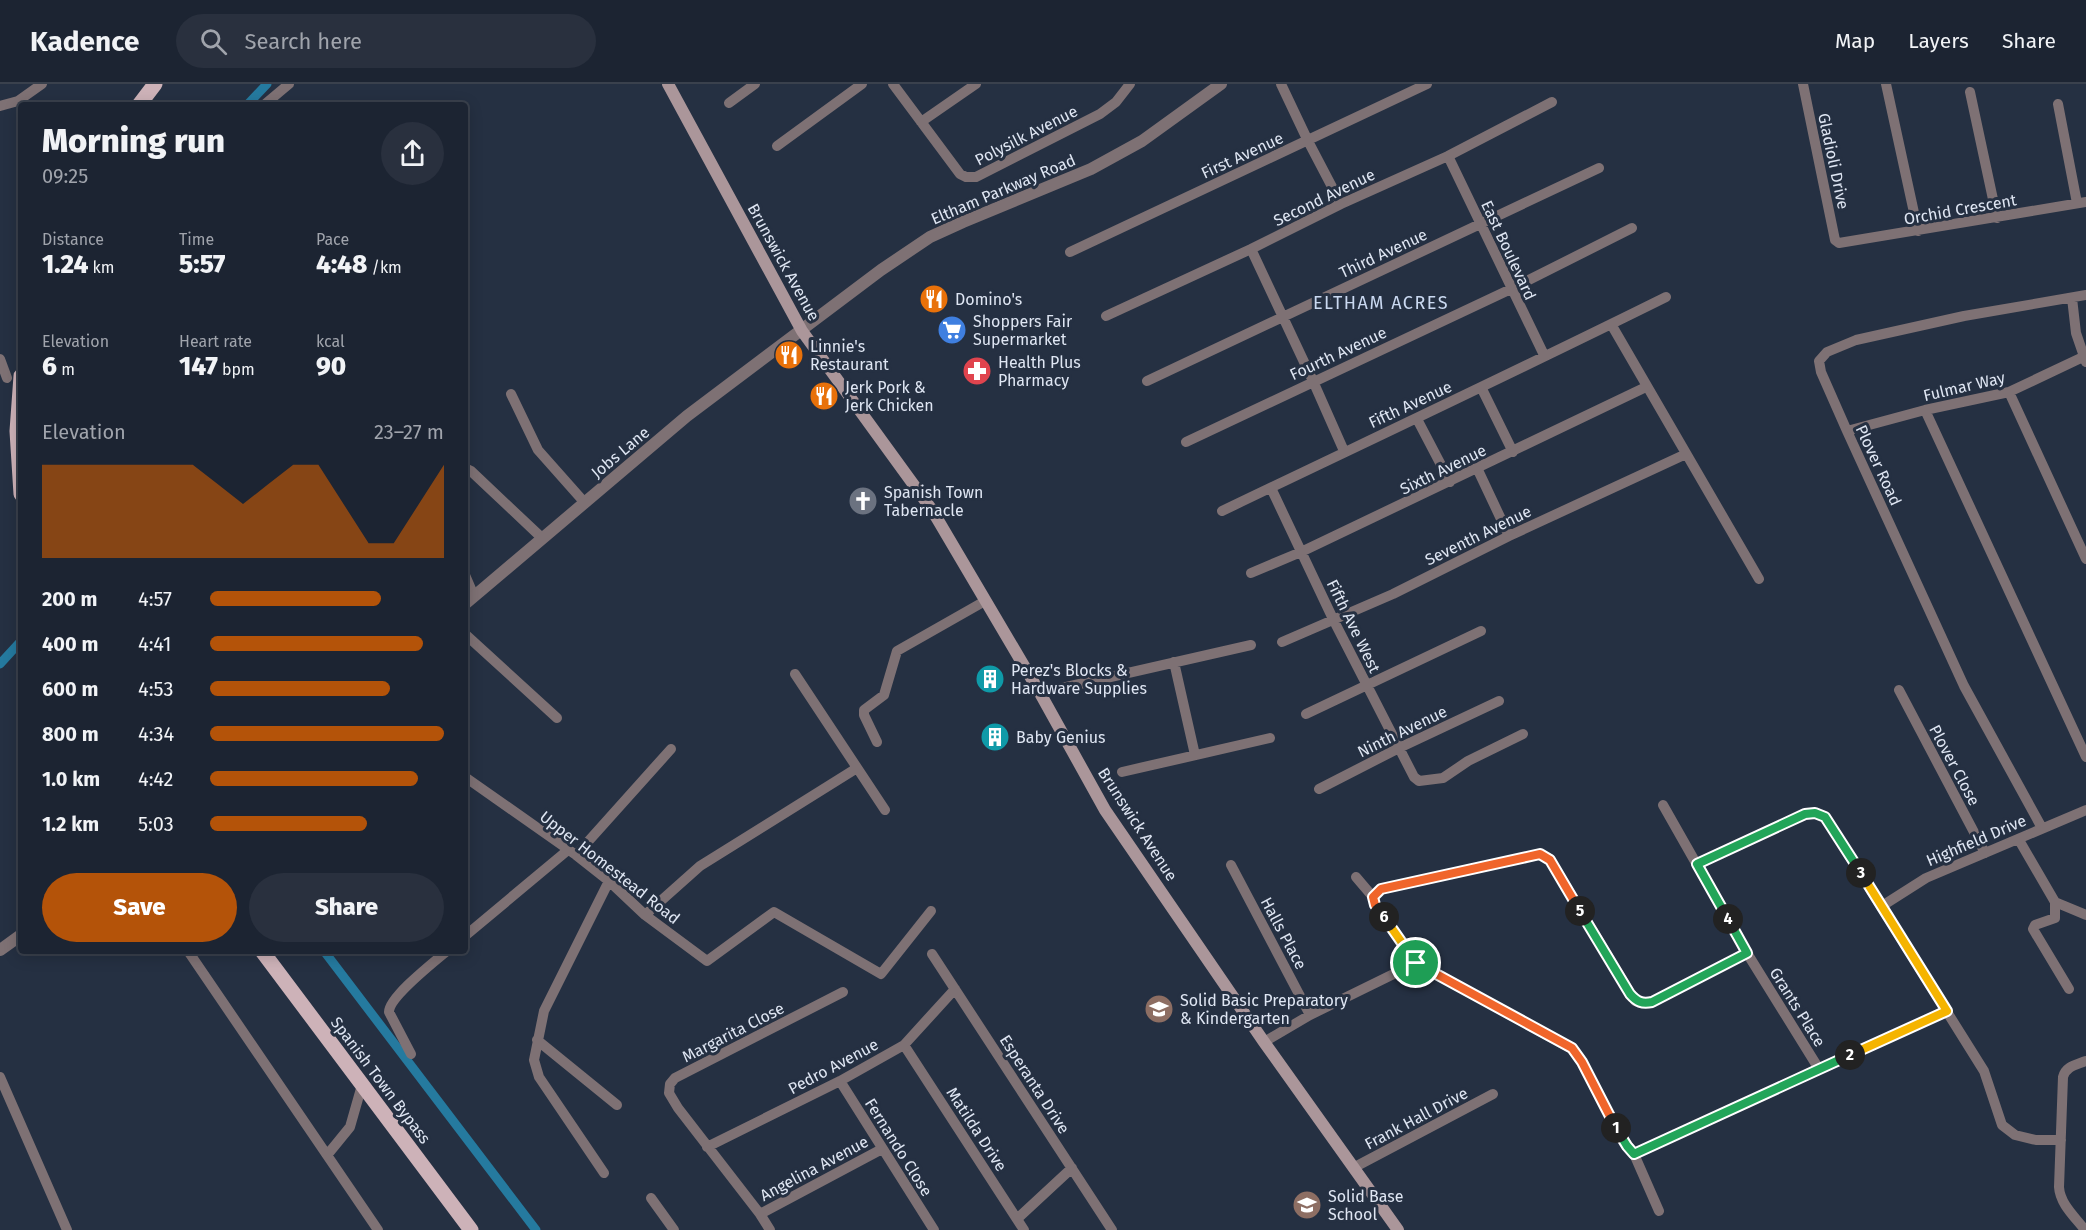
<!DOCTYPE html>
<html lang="en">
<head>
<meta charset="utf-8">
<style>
  :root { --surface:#1c2432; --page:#29303e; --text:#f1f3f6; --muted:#a0a4ac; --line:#3a414d; --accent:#b45309 }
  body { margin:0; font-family:"Fira Sans",sans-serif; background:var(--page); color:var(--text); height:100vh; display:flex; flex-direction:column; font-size:22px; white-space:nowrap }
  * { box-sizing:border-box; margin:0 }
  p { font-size:20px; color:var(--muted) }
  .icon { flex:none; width:33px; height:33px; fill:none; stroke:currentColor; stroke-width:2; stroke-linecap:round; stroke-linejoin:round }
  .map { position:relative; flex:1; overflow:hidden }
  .details { position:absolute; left:18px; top:18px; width:450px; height:852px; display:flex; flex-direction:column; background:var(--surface); border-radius:6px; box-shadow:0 3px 15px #0003,0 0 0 2px var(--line) }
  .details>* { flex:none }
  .pin { position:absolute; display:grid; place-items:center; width:51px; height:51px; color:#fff; margin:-26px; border:3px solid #fff; border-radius:50%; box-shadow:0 2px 6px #0007 }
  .km { position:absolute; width:30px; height:30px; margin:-15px; border-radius:50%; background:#222; color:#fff; font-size:16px; line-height:30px; text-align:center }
  .round { display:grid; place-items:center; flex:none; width:63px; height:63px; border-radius:32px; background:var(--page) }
  .headline { display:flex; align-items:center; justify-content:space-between; height:102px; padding:0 24px }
  h1 { font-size:33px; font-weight:800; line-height:45px }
  .metrics { display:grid; grid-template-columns:repeat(3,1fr); gap:9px; height:102px; padding:6px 24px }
  .metrics div { display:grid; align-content:center }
  .metrics b { font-size:26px; font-weight:800 }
  .metrics small { font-size:16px; font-weight:400 }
  .metrics p { font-size:16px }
  .chart { height:168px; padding:12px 24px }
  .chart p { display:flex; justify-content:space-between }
  .chart svg { width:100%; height:108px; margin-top:6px; fill:var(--accent); opacity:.7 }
  .button { display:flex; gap:12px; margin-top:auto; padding:12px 24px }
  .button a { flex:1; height:69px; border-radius:36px; background:var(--accent); color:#fff; font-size:24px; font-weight:800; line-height:69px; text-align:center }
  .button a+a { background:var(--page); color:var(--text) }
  ul { padding:0 24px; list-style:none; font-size:20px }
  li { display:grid; grid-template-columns:96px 72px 1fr; align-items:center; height:45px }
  li i { height:15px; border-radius:8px; background:var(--accent) }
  header { display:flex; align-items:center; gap:36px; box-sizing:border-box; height:84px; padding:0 30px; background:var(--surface); border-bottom:2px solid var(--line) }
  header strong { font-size:28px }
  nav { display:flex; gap:33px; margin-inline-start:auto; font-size:21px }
  .search { width:420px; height:54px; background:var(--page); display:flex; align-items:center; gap:15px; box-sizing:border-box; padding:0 21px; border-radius:33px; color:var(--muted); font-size:22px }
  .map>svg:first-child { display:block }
</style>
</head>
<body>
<header>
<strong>Kadence</strong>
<div class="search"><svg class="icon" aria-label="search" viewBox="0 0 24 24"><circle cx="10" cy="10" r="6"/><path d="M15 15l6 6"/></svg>Search here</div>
<nav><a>Map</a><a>Layers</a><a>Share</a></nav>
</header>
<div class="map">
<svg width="2086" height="1146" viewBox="0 0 2086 1146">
  <rect width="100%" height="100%" fill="#253042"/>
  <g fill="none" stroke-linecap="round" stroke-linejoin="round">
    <path stroke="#257a9f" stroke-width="9" d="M247,21L267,0
      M0,580L21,557
      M324,867L536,1146"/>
    <path stroke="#7e7174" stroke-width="10" d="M893,0L960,90L966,93H976L1100,30L1116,18L1130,0
      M1281,0L1308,57L1341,120
      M1803,0L1835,156L1839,159L2086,118
      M1886,0L1918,147
      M1970,8L1997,134
      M729,19L755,0
      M2058,20L2077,119
      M264,21L289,0
      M0,22L18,17L42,0
      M921,38L976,0
      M777,62L862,0
      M1448,72L1544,271
      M1251,165L1313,297L1344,367
      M1070,168L1427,0
      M2072,214L2076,249L2086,278
      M1106,232L1251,165L1341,120L1448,72L1552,18
      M1611,240L1759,495
      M0,275L7,294
      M1147,297L1599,84
      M1481,303L1513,368
      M2009,308L2086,475
      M511,310L538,366L585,419
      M1925,326L2086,673
      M1417,335L1450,398
      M1847,347L1925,326L2009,308L2083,273
      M1186,358L1511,205L1632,144
      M465,384L471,387L542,454
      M1477,384L1509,452
      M1271,404L1334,537L1414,693L1419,697L1443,694L1468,677L1523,650
      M1222,427C1370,356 1519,286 1666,213
      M1251,489L1301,468L1646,303
      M465,491L474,512
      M465,550L557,634
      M1282,558L1393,510L1509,452L1686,370
      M1174,578L1195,671
      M795,590L885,726
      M1899,606L1985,769
      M1040,609L1251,561
      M1306,630L1481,547
      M877,658L864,631V626L884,611L897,567L985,517
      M1122,688L1270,654
      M465,693L576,771L609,797L645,831L707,877L774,828L881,890L931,827
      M1319,705L1399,664L1499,617
      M1663,721L1747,869L1819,985
      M2042,744L1964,602L1847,347L1821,288L1819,277L1827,268L1856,256L1964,232L2086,211
      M2019,756L2055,818
      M576,771L671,665
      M1697,780L1805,730L1815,729L1825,733L1984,987L2002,1041L2015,1051L2036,1056H2061
      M1231,781L1310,931
      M1356,793L1373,813L1375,821L1416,879L1572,965L1582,978L1619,1049L1634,1070L1659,1127
      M1373,813L1381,805L1540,770L1550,775L1554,782L1635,917L1644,919L1652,918L1747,869
      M2055,818V834L2035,841L2033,845L2069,905
      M2055,818L2086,831
      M1882,822L1926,794L2086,726
      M645,831L700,782L857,684
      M465,852L568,766
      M188,867L378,1146
      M932,870L1112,1146
      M537,956L617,1021
      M1264,958L1310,931L1416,879
      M904,961L1024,1146
      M411,970L389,928C389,913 434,878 447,867
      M0,993L67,1146
      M840,997L934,1146
      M707,1063L840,997L904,961L955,905
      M328,1070L350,1043L362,1001
      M1634,1070L1947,927
      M1353,1084L1493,1010
      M604,1089L539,993L534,976L544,927L609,797
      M651,1114L674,1146
      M760,1130L882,1065
      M1017,1135L1072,1084
      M770,1146L760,1130L678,1024L669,1009L670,1000L675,994L843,908
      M2085,1146C2075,1133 2060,1120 2059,1103L2063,993C2066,982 2076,981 2086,977"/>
    <path stroke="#7e7174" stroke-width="12" d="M465,520L687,332L881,186L930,153L963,138L1091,85L1142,57L1221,0
      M0,866L21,851"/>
    <path stroke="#ab969a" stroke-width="12" d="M668,0L802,247L932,426L1040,609L1105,726L1264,958L1398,1146"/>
    <path stroke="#cdb2b8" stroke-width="15" d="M139,21L155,0
      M21,292L17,347L21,410
      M262,867L471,1146"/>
  </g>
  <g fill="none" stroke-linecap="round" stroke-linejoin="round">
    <g stroke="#fff" stroke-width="12">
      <path id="split-1" d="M1416,879L1572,964L1582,978L1616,1044"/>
    </g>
    <g stroke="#fff" stroke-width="12">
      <path id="split-2" d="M1616,1044L1627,1062L1634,1070L1850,971"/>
    </g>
    <g stroke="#fff" stroke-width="12">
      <path id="split-3" d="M1850,971L1947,927L1861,789"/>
    </g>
    <g stroke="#fff" stroke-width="12">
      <path id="split-4" d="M1728,835L1697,780L1805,730L1815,729L1825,733L1861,789"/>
    </g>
    <g stroke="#fff" stroke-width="12">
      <path id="split-5" d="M1580,827L1630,910C1637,918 1642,920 1652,918L1747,869L1728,835"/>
    </g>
    <g stroke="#fff" stroke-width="12">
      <path id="split-6" d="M1384,833L1375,821L1373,813L1381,805L1540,770L1550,776L1580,827"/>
    </g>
    <g stroke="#fff" stroke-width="12">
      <path id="split-7" d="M1384,833L1416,879"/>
    </g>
    <use href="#split-1" stroke="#f0652b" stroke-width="8"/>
    <use href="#split-2" stroke="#22a559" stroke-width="8"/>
    <use href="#split-3" stroke="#f5b400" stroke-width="8"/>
    <use href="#split-4" stroke="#22a559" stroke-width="8"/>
    <use href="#split-5" stroke="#22a559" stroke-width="8"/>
    <use href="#split-6" stroke="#f0652b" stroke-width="8"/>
    <use href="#split-7" stroke="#f5b400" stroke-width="8"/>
  </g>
  <defs>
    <g id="restaurant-disc" transform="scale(1.5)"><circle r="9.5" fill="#e8710a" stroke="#253042"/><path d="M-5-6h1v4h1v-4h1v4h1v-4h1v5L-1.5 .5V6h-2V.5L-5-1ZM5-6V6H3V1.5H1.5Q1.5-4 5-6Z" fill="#fff"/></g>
    <g id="supermarket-disc" transform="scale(1.5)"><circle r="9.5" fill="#3f7fe0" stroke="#253042"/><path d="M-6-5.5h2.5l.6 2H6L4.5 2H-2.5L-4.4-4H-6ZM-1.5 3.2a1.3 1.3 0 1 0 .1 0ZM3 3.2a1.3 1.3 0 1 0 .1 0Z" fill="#fff"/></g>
    <g id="pharmacy-disc" transform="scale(1.5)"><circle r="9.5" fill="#e0444e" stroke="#253042"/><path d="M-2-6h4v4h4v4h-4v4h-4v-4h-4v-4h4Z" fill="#fff"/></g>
    <g id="church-disc" transform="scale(1.5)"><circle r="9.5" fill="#6b7280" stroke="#253042"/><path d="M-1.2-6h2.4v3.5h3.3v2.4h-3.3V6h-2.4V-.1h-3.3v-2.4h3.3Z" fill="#fff"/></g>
    <g id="building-disc" transform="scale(1.5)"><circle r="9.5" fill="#0f9aa8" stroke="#253042"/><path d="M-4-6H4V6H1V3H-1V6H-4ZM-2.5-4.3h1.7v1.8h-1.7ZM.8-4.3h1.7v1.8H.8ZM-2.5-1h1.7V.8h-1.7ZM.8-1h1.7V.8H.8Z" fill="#fff"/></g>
    <g id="school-disc" transform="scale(1.5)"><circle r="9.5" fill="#8d6e63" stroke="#253042"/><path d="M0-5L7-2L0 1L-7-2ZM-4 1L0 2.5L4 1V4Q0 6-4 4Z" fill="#fff"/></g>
  </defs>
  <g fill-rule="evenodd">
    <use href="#restaurant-disc" x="934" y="215"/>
    <use href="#supermarket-disc" x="952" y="246"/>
    <use href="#restaurant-disc" x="789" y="271"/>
    <use href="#pharmacy-disc" x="977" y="287"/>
    <use href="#restaurant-disc" x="824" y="312"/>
    <use href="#church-disc" x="863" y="417"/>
    <use href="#building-disc" x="990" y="595"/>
    <use href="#building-disc" x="995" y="653"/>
    <use href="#school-disc" x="1159" y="925"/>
    <use href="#school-disc" x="1307" y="1121"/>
  </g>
  <g text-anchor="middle" stroke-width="6" stroke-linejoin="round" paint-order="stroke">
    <g font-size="16" fill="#dfe6f3" stroke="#253042">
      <text transform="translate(1026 51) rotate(-27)" y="6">Polysilk Avenue</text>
      <text transform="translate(1242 71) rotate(-25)" y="6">First Avenue</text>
      <text transform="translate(1834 77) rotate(78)" y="6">Gladioli Drive</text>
      <text transform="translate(1003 105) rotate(-23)" y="6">Eltham Parkway Road</text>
      <text transform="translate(1324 113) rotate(-26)" y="6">Second Avenue</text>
      <text transform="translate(1960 125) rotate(-10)" y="6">Orchid Crescent</text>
      <text transform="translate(1509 166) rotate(65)" y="6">East Boulevard</text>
      <text transform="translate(1383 169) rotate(-25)" y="6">Third Avenue</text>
      <text transform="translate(784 178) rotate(61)" y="6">Brunswick Avenue</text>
      <text transform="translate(1338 269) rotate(-25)" y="6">Fourth Avenue</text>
      <text transform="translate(1964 302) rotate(-13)" y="6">Fulmar Way</text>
      <text transform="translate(1410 320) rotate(-25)" y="6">Fifth Avenue</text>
      <text transform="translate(620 368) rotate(-40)" y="6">Jobs Lane</text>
      <text transform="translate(1879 381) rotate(65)" y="6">Plover Road</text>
      <text transform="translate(1443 385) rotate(-26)" y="6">Sixth Avenue</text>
      <text transform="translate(1478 451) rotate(-26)" y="6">Seventh Avenue</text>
      <text transform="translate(1354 542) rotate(64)" y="6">Fifth Ave West</text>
      <text transform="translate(1402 647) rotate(-26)" y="6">Ninth Avenue</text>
      <text transform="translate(1955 681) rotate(62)" y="6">Plover Close</text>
      <text transform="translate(1138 740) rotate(57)" y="6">Brunswick Avenue</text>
      <text transform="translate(1976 756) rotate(-23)" y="6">Highfield Drive</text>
      <text transform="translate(610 783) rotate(38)" y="6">Upper Homestead Road</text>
      <text transform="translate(1284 849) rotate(62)" y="6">Halls Place</text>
      <text transform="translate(1798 923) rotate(58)" y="6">Grants Place</text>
      <text transform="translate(733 948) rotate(-27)" y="6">Margarita Close</text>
      <text transform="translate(833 982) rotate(-28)" y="6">Pedro Avenue</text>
      <text transform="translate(381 996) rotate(53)" y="6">Spanish Town Bypass</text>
      <text transform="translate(1035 1000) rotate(57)" y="6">Esperanta Drive</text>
      <text transform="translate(1416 1034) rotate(-28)" y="6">Frank Hall Drive</text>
      <text transform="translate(977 1045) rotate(57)" y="6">Matilda Drive</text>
      <text transform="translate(899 1063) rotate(58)" y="6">Fernando Close</text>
      <text transform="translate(814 1084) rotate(-28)" y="6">Angelina Avenue</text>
    </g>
    <g font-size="16" fill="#dfe6f3" stroke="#253042" text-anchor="start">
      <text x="955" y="221">Domino's</text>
      <text x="973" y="243">Shoppers Fair<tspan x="973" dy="18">Supermarket</tspan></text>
      <text x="810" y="268">Linnie's<tspan x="810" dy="18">Restaurant</tspan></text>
      <text x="998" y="284">Health Plus<tspan x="998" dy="18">Pharmacy</tspan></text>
      <text x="845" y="309">Jerk Pork &amp;<tspan x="845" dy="18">Jerk Chicken</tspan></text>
      <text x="884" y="414">Spanish Town<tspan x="884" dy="18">Tabernacle</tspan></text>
      <text x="1011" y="592">Perez's Blocks &amp;<tspan x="1011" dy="18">Hardware Supplies</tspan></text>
      <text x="1016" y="659">Baby Genius</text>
      <text x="1180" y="922">Solid Basic Preparatory<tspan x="1180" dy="18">&amp; Kindergarten</tspan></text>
      <text x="1328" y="1118">Solid Base<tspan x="1328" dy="18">School</tspan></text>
    </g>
    <g font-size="18" letter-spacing="1.5" fill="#cad9f1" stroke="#253042">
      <text x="1381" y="225">ELTHAM ACRES</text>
    </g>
  </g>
</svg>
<div class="pin" style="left:1416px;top:879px;background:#1e9e55"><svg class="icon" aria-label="arrive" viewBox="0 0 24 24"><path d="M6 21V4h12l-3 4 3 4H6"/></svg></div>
<b class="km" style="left:1616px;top:1044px">1</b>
<b class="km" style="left:1850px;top:971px">2</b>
<b class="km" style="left:1861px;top:789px">3</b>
<b class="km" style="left:1728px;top:835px">4</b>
<b class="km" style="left:1580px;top:827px">5</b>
<b class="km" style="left:1384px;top:833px">6</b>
<section class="details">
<div class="headline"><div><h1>Morning run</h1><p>09:25</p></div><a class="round"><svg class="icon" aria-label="share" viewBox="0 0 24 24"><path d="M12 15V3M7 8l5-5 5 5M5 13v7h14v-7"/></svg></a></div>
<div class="metrics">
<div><p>Distance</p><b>1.24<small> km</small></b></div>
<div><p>Time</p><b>5:57</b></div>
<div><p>Pace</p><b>4:48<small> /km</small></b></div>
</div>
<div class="metrics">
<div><p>Elevation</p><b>6<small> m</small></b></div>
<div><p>Heart rate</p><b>147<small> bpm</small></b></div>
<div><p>kcal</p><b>90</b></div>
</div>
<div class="chart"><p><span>Elevation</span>23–27 m</p>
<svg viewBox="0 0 160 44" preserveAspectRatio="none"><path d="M0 44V6L10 6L20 6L30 6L40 6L50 6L60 6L70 14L80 22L90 14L100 6L110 6L120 22L130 38L140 38L150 22L160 6V44z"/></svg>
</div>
<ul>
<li><b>200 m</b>4:57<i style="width:73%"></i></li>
<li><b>400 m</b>4:41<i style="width:91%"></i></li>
<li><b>600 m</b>4:53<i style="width:77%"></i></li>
<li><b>800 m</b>4:34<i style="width:100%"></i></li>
<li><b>1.0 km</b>4:42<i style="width:89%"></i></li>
<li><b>1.2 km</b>5:03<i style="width:67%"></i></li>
</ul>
<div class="button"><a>Save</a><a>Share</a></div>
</section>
</div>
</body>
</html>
